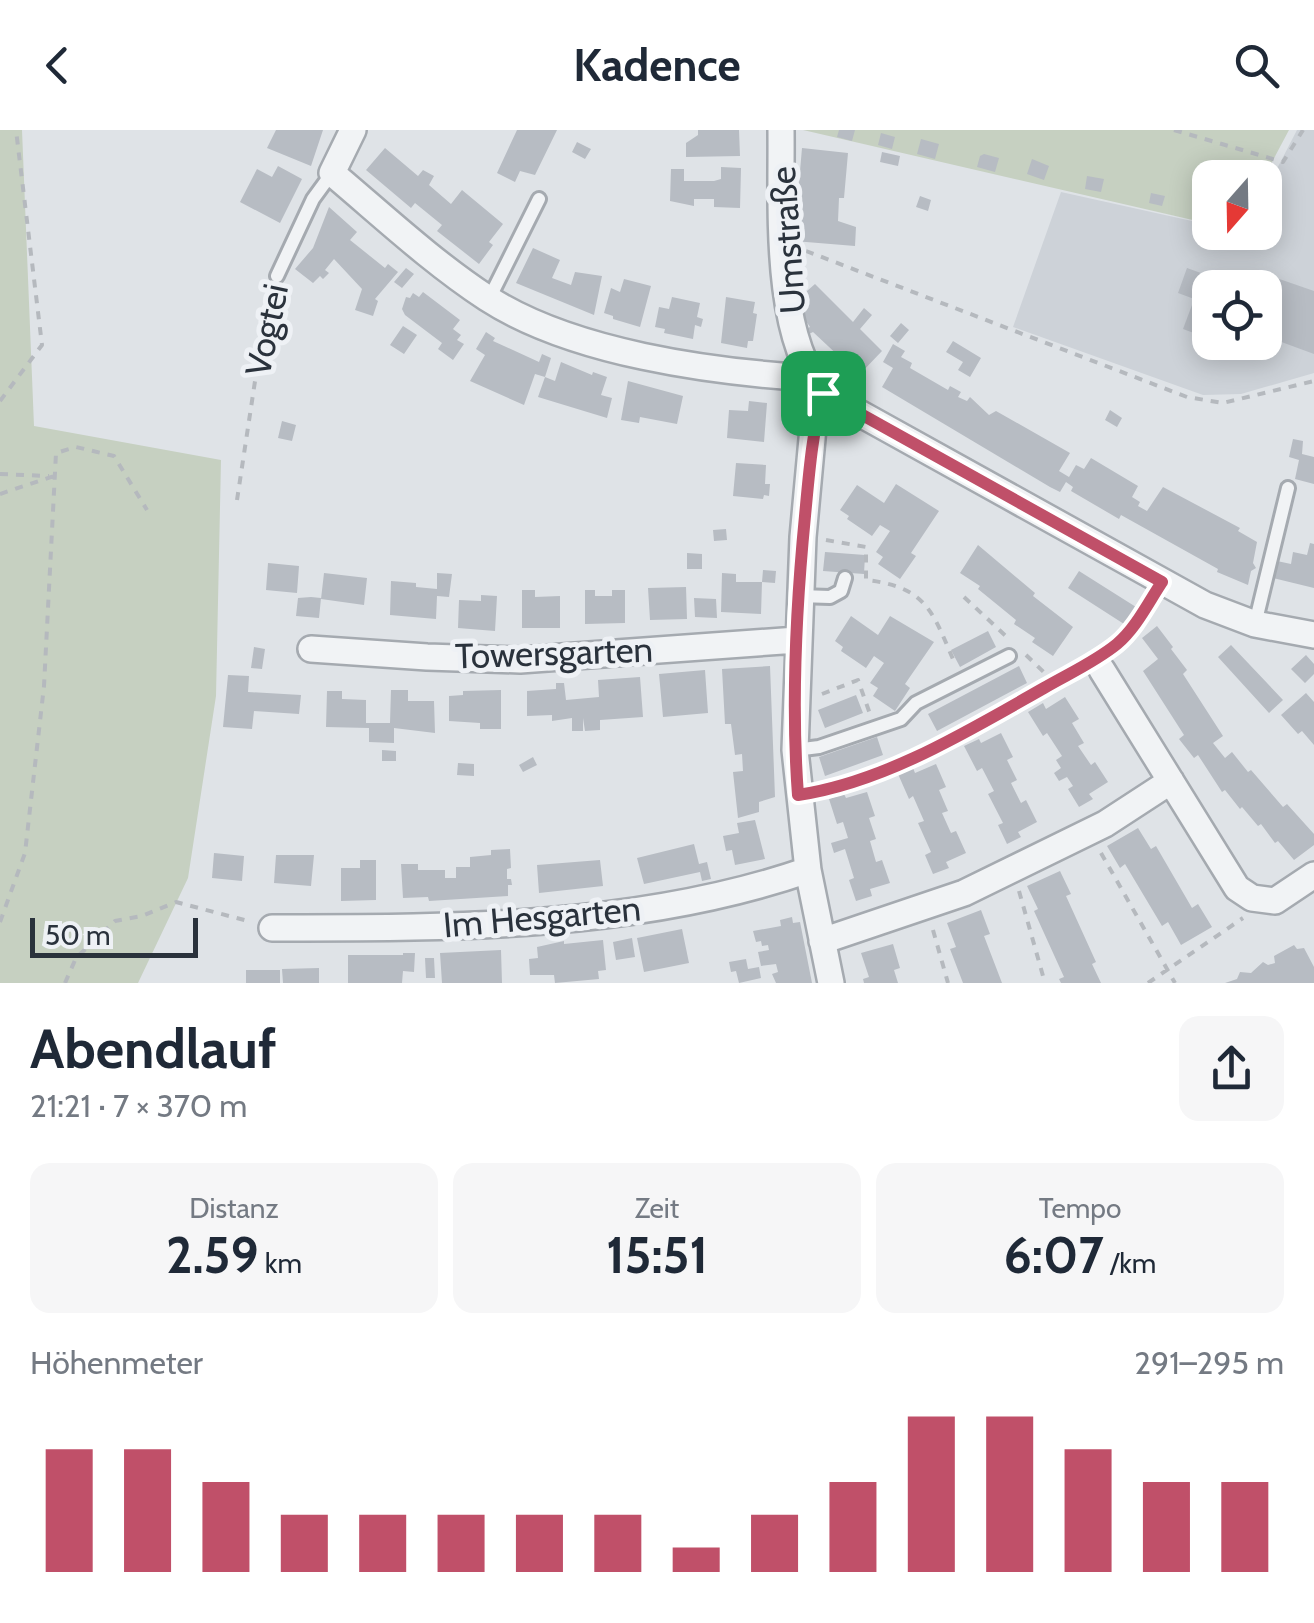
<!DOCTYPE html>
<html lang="de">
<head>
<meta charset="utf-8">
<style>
  :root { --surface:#fff; --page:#f6f6f7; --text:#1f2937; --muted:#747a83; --accent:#c05069 }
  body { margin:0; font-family:Cabin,sans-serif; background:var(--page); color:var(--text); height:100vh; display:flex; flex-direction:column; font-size:38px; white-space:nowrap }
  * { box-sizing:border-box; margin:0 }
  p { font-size:32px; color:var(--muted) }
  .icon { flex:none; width:55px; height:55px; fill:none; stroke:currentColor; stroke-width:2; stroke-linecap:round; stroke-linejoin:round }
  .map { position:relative; height:853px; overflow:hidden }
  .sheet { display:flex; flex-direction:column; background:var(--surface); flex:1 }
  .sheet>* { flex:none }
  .needle { width:65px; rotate:200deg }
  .fabs { position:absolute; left:1192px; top:30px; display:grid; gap:20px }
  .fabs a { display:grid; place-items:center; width:90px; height:90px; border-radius:20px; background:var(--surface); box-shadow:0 5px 25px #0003; font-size:50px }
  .scale { position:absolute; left:30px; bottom:25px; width:168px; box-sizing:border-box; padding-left:10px; border:5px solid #2a323c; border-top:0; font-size:28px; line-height:35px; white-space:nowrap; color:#2a323c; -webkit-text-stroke:8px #eef1f5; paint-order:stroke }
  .pin { position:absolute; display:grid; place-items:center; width:85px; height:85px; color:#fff; margin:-42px; border-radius:20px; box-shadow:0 5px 15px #0006 }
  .round { display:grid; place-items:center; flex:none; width:105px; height:105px; border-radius:20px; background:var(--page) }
  .head { display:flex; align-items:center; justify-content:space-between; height:170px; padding:0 30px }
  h1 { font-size:55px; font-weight:700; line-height:75px }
  .figures { display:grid; grid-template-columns:repeat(3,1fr); gap:15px; height:170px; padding:10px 30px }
  .figures div { display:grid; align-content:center; border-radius:20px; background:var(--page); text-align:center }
  .figures b { font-size:50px; font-weight:700 }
  .figures small { font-size:28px; font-weight:400 }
  .figures p { font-size:28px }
  .chart { height:280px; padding:20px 30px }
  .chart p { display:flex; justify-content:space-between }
  .chart svg { width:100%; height:180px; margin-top:10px; stroke:var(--accent); stroke-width:6 }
  header { display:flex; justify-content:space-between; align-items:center; height:130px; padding:0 30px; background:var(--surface); font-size:45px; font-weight:700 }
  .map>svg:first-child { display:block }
</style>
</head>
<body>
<header><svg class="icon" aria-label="back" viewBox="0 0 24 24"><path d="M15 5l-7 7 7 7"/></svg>Kadence<svg class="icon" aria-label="search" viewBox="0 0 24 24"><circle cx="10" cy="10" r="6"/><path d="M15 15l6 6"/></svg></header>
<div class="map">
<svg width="1314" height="853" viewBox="0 0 1314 853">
  <rect width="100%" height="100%" fill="#dfe3e7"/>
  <path fill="#cdd2d8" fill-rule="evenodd" d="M1297,0H1314V243L1241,264L1203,265L1013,197L1061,62L1210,95V102H1265V62ZM1210,158H1265V212H1210Z"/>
  <path fill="#c6d0c1" d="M0,0H22L34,296L221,330L216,566L188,748L138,853H0Z
    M803,0H1289L1264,47L1210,48V94Z"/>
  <path fill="#b7bcc3" d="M276,0H323L311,36L267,18Z
    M517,0H557L535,45L520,41L515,52L497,43Z
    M698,0H739L740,26L686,27V13L698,5Z
    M839,0H855L852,11L837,7Z
    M881,3L895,7L892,19L878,15Z
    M921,9L939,14L935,29L917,24Z
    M577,12L591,19L585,29L572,22Z
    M385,18L418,46L423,40L434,46L429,55L451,74L462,60L503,94L489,112L493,115L479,134L437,101L442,95L415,73L411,78L366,40Z
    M802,18L848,23L844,68H839L838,91L856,97L855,116L794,111Z
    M882,22L900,26L898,36L880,32Z
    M984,24L999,28L995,42L977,37L980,26Z
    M1032,29L1049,36L1044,50L1027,44Z
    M278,36L302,49L280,93L240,72L257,39L272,47Z
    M721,37L741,38L740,78L714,77V69H694V76L670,71L671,39H684V51H714L721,49Z
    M1087,46L1104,49L1101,62L1085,59Z
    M1151,63L1165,66L1162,76L1149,73Z
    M920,66L931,70L928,81L916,77Z
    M1195,73L1210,76V90L1192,86Z
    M329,77L357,102L350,110L385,138L388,134L398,142L375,169L378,171L373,186L355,180L362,159L334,129L325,140L329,143L323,149L320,146L313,153L295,139L313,118Z
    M533,118L560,130L552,148L571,155L575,142L602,146L594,185L516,153Z
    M406,138L414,144L402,158L394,152Z
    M1187,138L1240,157L1210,158V209L1183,199L1192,175L1195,176L1197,170L1178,163Z
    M1265,144L1314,161V224L1265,206V158H1260Z
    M624,149L651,156L640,197L613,189V186L604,183L611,158L620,162Z
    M815,154L853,192L864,178L872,185L860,199L882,221L859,245L813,202L809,204L806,199L810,197L800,182L806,177L799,168Z
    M423,162L460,190L453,199L461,205L457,210L464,214L453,230L438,219L442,213L405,185L402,179L406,167L410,168L413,163L419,167Z
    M672,167L700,173L697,187L703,189L701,197L695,195L693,209L664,203L665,199L655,197L659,177L669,179Z
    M726,167L755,172L753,183L757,184L753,211H748L747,218L721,213Z
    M901,193L909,200L898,213L890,206Z
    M403,196L417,205L404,224L390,215Z
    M486,202L495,208L493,211L539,232L542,224L551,228L545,247L535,244L524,275L470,251L485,225L476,219Z
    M953,211L981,228L970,247L958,240L963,232L946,222Z
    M893,214L905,221L901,227L912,233L910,238L948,260L950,256L961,262L958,267L967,271L970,267L989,285L996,281L1070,323L1059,341L1069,347L1076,335L1084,339L1091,328L1138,356L1132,367L1140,372L1138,376L1147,381L1163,357L1240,398L1238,401L1257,412L1253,433L1256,438L1251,441L1248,455L1217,442L1218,439L1121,385L1119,389L1071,361L1073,357L1066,352L1060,362L1050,357L882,257L893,238L883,232Z
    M561,232L592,245L593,242L607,247L601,265L612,268L607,288L538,267L545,247L555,251Z
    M628,251L683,266L677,294L640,287L639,293L621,290Z
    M749,271L767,273L764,312L727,308L729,280L748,281Z
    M1110,280L1122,288L1117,297L1105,290Z
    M282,291L296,295L292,311L278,308Z
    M1293,309L1303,311L1302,324L1314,327V354L1295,349L1299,330L1289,327Z
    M736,333L766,335L765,354H770L769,366L764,365L763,369L733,366Z
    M896,354L939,381L911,423L916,426L900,449L878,434L883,427L876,422L890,401L880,395L872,406L847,389L849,386L840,380L857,355L884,373Z
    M726,399L727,410L714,411L713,400Z
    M1310,413L1314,414V458L1273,448L1277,431L1291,434L1293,422L1307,425Z
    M978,415L1035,463L1033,466L1073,497L1053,526L1032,512L1035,508L1014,494L1016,490L978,459L980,456L960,443Z
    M825,422L865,425L864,444L823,441Z
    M687,423L702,424V439H687Z
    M268,433L299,436L297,463L266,460Z
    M763,440L776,441L775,453L762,452Z
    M1079,441L1136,477L1124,494L1068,458Z
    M324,443L367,448L364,475L321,469Z
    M437,443L452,444L449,467L437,466L436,489L390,485L391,451L416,453V457L437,459Z
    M722,443L736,444V452H762L761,484L721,482Z
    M686,457L687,489L650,490L648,458Z
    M522,460H535V467L560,466V498H522Z
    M585,460H595V466H612V460H625V493L585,494Z
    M481,465L497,466L495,501L458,498L459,470L481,471Z
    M311,467L321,468L319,488L296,486L298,468Z
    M694,468L716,469L717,488L695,487Z
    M851,486L878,505L890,486L934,512L905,554L910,558L895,581L873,566L878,558L870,553L884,533L874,526L866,538L841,521L843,517L835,511Z
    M1157,496L1173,517L1171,519L1187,540L1183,544L1223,606L1213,613L1225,628L1232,622L1248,642L1251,640L1283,677L1287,674L1314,704V715L1294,730L1278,711L1275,713L1261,694L1258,696L1242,677L1240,679L1225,660L1222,662L1198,625L1194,628L1179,609L1184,605L1143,541L1158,529L1142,508Z
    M988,501L996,517L960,537L951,520Z
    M1231,515L1283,570L1269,583L1218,527Z
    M254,517L265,519L262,539L251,538Z
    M1306,525L1314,534V544L1305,553L1291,539Z
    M770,536L775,667L759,672V682L738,688L733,642L743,641L742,624L735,625L731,594H725L722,539Z
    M1019,536L1027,553L937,601L928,584Z
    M705,540L708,583L663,587L659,544Z
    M228,545L249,546L248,562L301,565L299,584L254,581L252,599L223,597Z
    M640,547L643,587L600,590V600L585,601L583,588V601H572V588L552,591V585L527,586V561L556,559V553H564L566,570L599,567L598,550Z
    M391,560H408V571H434L435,603L394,598V613L369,612V598L326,597L327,561H342V569L366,570V593H390Z
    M501,560V599H480V593L449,591V566L463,565V561Z
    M1306,563L1314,572V615L1302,601L1298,604L1281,585Z
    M856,565L863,583L825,598L818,580Z
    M1065,567L1079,589L1072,593L1084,613L1078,616L1091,635L1095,632L1108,652L1089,664L1093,669L1079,677L1068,659L1073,656L1067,647L1059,651L1054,643L1061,638L1056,630L1062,626L1047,603L1043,606L1028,582L1043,573L1046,579Z
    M1001,603L1013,627L1007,630L1017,650L1011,653L1021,673L1026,670L1037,692L1018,702L1021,707L1007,714L998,695L1003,693L988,664L994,661L982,638L977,641L964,616L979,609L981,613Z
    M877,607L883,625L825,646L819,627Z
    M382,620L396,621V631H382Z
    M533,627L537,635L523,642L519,635Z
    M458,633L474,634V646L457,645Z
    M936,634L946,657L939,660L948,681L942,683L951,703L956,701L966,723L946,732L949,738L933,744L925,725L931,722L918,693L924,691L913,666L909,669L898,644L913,638L915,643Z
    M867,662L875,686L869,688L876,709L870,711L876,732L882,730L890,753L870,759L872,766L856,771L849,750L854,748L845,719L834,723L831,713L848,708L843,692L837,694L829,669L844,664L846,668Z
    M755,690L765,729L735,735L732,720L726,721L723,706L739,703L737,693Z
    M1138,698L1151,719L1156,716L1192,778L1198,774L1212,797L1181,815L1168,792L1162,796L1125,734L1120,738L1107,716Z
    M694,714L699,734L707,732L711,749L702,751L700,742L644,754L637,728Z
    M510,719L511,738L507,739V749H511L512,755H508V766L429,771L428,767L403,768L401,734H418V740H445V748H456V737H470V727L491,725V720Z
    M214,723L244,726L242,751L212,748Z
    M276,725H314L311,756L274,753Z
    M360,730H376V770L341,771V738H360Z
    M600,730L603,756L539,763L537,735Z
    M1060,741L1071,764L1066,766L1096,832L1092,834L1101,853H1061L1059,849L1064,847L1034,781L1038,779L1027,756Z
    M981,780L990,804L984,806L1002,853H963L950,819L956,817L947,793Z
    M792,787L793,793L800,792L812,853H776L772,844L778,842L776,834L761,836L758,822L769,820L768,815L762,816L761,811L756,812L753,801L781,796L780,790Z
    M682,799L689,833L644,842L637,808Z
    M632,808L635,827L616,830L613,812Z
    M603,810L606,840L598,841L599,849L555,853L554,845H530L529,829L538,828L537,817L564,811V814Z
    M893,814L900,838L894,840L898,853H864L863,849L869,847L861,823Z
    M1294,815L1297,819L1304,818L1314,837V853H1225L1237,849L1240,842L1251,843L1263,832L1268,835L1275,833L1274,826Z
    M501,820L502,853H442L440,823Z
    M403,823H415L414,842L403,841L402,853H348V825H403Z
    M425,828H434L435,848H426Z
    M746,829L748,839L759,837L761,848L739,853L736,841L731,842L729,832Z
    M319,838V853H283L282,839Z
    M246,840H280V853H246Z"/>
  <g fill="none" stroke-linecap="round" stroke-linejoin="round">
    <g stroke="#a5aab0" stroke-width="18">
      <path id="lane" d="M277,146L313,69L332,43
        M489,169L539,69
        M799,466L830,467L841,461L845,448
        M1255,494L1288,358
        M795,620L819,617L901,589L916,573L1009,526"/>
    </g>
    <g stroke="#a5aab0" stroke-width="30">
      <path id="street" d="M353,0L332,43C383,86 432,132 487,168C572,223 711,242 811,248
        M781,0C782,75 773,203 823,263L1205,475L1255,494L1314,505
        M823,263L813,298L803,407L795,620L808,740L831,853
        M311,519L427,527L520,530L797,510
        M1102,540L1237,758L1252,768L1275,771L1314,745
        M272,798C450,798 638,799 808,740
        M822,811L964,763L1105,694L1171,651"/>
    </g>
    <path stroke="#b5b9be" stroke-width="4" stroke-dasharray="8 8" stroke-linecap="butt" d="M1174,0L1283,32L1303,0
      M806,121L1187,267L1223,273L1314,251
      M0,271L42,215L16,0
      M0,344L49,346
      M0,364L54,346
      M237,370L262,205L273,163
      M826,410L866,417V450C929,457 933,484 956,536
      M964,467L1008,508
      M1110,519L1132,498L1148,473
      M1026,525L1054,552
      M822,564L858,550L870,584
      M824,661C917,627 995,586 1081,537
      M1101,723L1175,853
      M1019,761L1045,853
      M0,792L25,723L44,556L56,323L76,317L114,326L147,380
      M933,800L948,853
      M65,853L76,828L115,791L142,786L176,772L248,791
      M1148,853L1243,788"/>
    <use href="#lane" stroke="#f1f3f5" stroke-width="12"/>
    <use href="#street" stroke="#f1f3f5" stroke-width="25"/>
  </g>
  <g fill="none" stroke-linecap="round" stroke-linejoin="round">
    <g stroke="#fff" stroke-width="20">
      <path id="route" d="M823,263L1162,452C1148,473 1136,498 1117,514C1095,532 1068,544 1044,558C968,601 885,652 798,665C791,573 796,478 805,386C809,344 812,303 823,263Z"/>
    </g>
    <use href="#route" stroke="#c05069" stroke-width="12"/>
  </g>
  <g text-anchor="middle" stroke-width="10" stroke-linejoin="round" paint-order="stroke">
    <g font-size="35" fill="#2a323c" stroke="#eef1f5">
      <text transform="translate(788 110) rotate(-94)" y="12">Umstraße</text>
      <text transform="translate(267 200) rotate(-78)" y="12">Vogtei</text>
      <text transform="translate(554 523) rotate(-2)" y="12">Towersgarten</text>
      <text transform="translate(542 787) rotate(-5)" y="12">Im Hesgarten</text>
    </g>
  </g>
</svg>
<div class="fabs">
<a><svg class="needle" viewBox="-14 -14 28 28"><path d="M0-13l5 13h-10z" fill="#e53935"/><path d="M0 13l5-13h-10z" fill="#747a83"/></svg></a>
<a><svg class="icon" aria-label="locate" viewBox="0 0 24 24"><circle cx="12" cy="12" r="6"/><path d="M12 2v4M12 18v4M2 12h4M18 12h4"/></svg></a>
</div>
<div class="scale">50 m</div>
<div class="pin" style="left:823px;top:263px;background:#1e9e55"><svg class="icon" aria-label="arrive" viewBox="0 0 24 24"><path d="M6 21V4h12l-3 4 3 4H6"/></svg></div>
</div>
<section class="sheet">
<div class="head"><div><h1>Abendlauf</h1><p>21:21 · 7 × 370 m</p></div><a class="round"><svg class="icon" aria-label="share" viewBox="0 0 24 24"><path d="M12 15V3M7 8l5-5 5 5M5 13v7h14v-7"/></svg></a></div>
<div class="figures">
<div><p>Distanz</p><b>2.59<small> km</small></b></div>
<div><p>Zeit</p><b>15:51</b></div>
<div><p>Tempo</p><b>6:07<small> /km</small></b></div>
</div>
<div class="chart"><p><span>Höhenmeter</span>291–295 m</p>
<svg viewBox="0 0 160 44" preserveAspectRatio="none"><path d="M5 44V14M15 44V14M25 44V22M35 44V30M45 44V30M55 44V30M65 44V30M75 44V30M85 44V38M95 44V30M105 44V22M115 44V6M125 44V6M135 44V14M145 44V22M155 44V22"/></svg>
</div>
</section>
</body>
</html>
